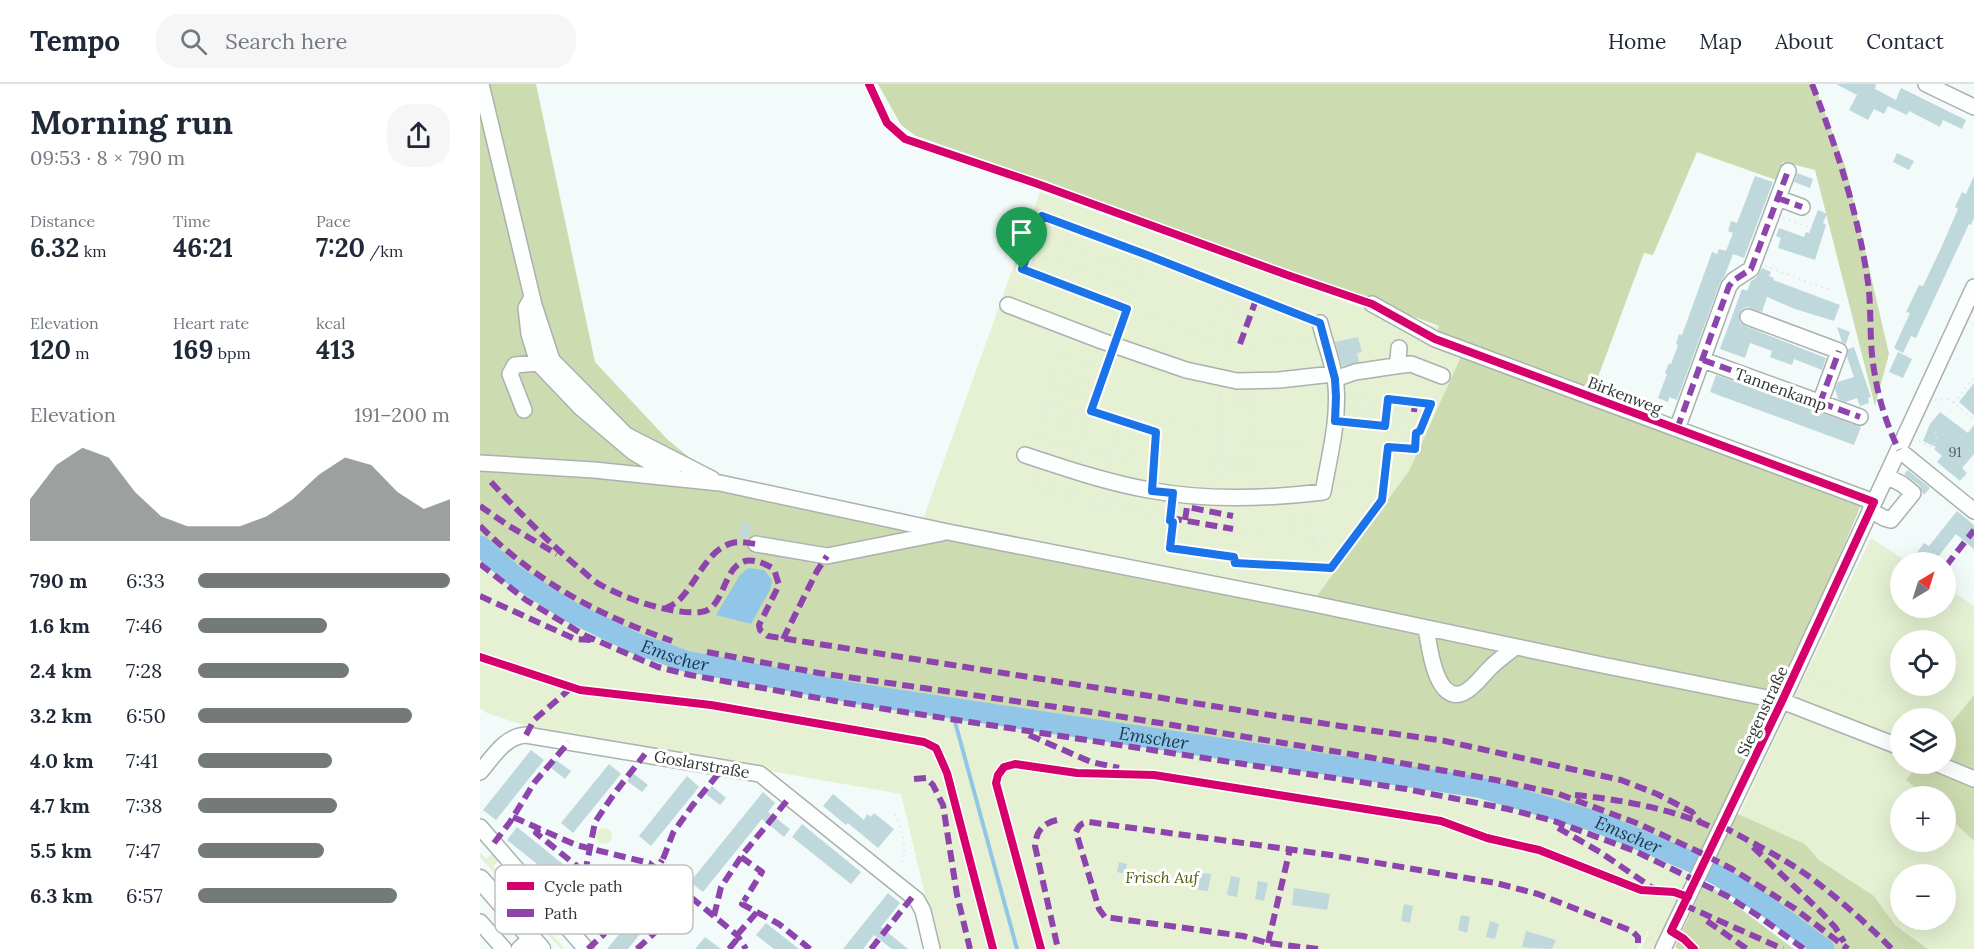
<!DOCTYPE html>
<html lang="en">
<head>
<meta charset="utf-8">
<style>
  :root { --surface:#fff; --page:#f6f6f7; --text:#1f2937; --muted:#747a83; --line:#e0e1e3; --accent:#737a78 }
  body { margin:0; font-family:Lora,serif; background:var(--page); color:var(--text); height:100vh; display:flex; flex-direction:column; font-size:22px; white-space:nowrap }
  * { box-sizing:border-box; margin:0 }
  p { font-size:20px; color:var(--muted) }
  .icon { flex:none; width:33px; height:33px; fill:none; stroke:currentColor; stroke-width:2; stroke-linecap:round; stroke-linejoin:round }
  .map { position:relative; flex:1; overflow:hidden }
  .drawer { display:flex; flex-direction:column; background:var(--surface); width:480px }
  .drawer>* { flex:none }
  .needle { width:39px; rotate:38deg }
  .buttons { position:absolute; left:1410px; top:468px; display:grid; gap:12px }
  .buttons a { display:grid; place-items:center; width:66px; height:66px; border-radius:50%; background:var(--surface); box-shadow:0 6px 24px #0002; font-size:30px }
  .pin { position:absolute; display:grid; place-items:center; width:51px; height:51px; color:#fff; margin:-62px -26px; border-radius:50% 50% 50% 0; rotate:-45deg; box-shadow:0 0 6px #0007 }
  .pin .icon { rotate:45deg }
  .round { display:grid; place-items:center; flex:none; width:63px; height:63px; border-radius:24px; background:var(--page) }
  .summary { display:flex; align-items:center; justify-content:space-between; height:102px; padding:0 30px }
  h1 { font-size:33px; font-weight:700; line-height:45px }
  .figures { display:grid; grid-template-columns:repeat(3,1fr); gap:9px; height:102px; padding:6px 30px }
  .figures div { display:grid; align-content:center }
  .figures b { font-size:26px; font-weight:700 }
  .figures small { font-size:16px; font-weight:400 }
  .figures p { font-size:16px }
  .chart { height:168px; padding:12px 30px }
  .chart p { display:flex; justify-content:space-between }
  .chart svg { width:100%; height:108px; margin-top:6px; fill:var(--accent); opacity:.7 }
  ul { padding:0 30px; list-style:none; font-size:20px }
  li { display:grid; grid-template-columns:96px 72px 1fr; align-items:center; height:45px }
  li i { height:15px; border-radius:8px; background:var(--accent) }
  header { display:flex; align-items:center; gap:36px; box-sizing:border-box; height:84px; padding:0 30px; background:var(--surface); border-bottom:2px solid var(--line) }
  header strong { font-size:28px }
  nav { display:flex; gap:33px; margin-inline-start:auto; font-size:21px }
  .search { width:420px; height:54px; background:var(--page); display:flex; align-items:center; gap:15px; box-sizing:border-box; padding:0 21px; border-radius:24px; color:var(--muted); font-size:22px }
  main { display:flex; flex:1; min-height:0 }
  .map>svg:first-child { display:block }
</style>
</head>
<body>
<header>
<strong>Tempo</strong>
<div class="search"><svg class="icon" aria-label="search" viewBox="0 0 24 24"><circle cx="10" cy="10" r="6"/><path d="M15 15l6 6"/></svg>Search here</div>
<nav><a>Home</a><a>Map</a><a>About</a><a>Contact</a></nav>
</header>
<main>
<section class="drawer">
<div class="summary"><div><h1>Morning run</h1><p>09:53 · 8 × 790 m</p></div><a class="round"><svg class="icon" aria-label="share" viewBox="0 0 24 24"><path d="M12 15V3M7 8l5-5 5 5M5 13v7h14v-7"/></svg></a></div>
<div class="figures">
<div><p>Distance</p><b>6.32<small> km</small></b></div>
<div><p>Time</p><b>46:21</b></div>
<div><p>Pace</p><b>7:20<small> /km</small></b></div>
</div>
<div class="figures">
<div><p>Elevation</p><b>120<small> m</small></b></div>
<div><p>Heart rate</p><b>169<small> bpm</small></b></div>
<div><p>kcal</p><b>413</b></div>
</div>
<div class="chart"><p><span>Elevation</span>191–200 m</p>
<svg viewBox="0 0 160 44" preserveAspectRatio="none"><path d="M0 44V27L10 13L20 6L30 10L40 24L50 34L60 38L70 38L80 38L90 34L100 27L110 17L120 10L130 13L140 24L150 31L160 27V44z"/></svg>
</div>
<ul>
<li><b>790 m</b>6:33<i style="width:100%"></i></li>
<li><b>1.6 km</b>7:46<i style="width:51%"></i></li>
<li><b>2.4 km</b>7:28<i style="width:60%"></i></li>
<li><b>3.2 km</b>6:50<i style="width:85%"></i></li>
<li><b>4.0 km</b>7:41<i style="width:53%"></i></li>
<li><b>4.7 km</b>7:38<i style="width:55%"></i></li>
<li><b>5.5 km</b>7:47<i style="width:50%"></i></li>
<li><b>6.3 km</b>6:57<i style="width:79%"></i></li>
</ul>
</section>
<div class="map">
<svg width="1494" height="865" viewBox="0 0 1494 865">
  <rect width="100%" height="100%" fill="#f2fbf9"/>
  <path fill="#e5f1d2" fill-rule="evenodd" d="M560,108L883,224L959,243L984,266L929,387L835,516L442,438Z
    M1391,454L1428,478H1420V524H1466V503L1494,522V611L1466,645V634H1420V657L1313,616ZM1420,556H1466V602H1420Z
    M0,462L32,490L89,527L155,559L205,577L471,623L998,703L1051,719L1207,788L1202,807L1176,865H1161L1171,841L1158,865H458L421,710L64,648L7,629L0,624Z
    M1307,629L1420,671V680H1438L1426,696L1445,712H1420V758H1466V731L1494,757V865H1448L1415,841L1394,812L1339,776L1325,760L1259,731ZM1420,790H1466V836H1420Z
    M116 752a8 8 0 1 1 16 0a8 8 0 1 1-16 0Z
    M0,768L6,775L14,768L20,776L13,782L47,822L55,816L60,822L53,829L85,865H81L0,773Z"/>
  <path fill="#cddbb0" d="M0,0H56L115,278L187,355L240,399L834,516L929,387L984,266L955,255L959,242L565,97L436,52L421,41L398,0H1334L1366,84L1409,270L1395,322L1335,86L1303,78L1296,96L1217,68L1173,171L1164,169L1111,312L1382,419L1353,487L1242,723L1325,760L1339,776L1394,812L1415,841L1448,865H1344L1286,822L1239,792L1212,778L1117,738L998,703L384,611L205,577L155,559L89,527L32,490L0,462Z
    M1494,611V757L1466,731V712H1445L1426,696L1438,680H1466V645Z
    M1225,798L1314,865H1198L1195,863Z"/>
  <path fill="#91c6e8" d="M268,484L284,486L292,496L291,504L271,540L236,531L260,491Z"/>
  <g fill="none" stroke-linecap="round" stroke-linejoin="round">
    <path stroke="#91c6e8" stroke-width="4" d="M471,623L537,865"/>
    <path stroke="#91c6e8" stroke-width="21" id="s1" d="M0,462L32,490L89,527L155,559L205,577L384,611L998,703L1117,738L1212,778L1239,792L1286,822L1344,865"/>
  </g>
  <path fill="#bfd8db" d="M1356,0H1396L1395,5L1416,16L1421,4L1486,36L1482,45L1463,36L1460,43L1429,27L1427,31L1408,22L1404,30L1394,25L1388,36L1369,26L1377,11Z
    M1417,69L1434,77L1429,86L1413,78Z
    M1317,89L1333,95L1330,104L1314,98Z
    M1275,92L1293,98L1264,174L1253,170L1245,191L1240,199L1197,316L1189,313L1188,318L1178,314L1187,290L1185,289L1189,279L1191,280L1198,261L1196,260L1199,250L1202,251L1232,168L1237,170L1239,165L1246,167L1253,149L1248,147L1251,137L1257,139Z
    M1494,92V134L1491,141L1489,140L1436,254L1431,252L1423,269L1414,264L1430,229L1426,228L1439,201L1443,202L1461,164L1478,125L1475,123L1482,108L1486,110Z
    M1338,126L1347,130L1343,139L1346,141L1335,176L1298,164L1301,154L1296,152L1299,144L1324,153L1326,148L1329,149Z
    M1282,184L1291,188L1289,192L1294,194L1293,196L1360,221L1354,237L1315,225L1287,213L1282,228L1267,223L1262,225L1259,230L1260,239L1265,242L1346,274L1342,286L1314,275L1312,281L1290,273L1292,267L1270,259L1265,274L1240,265L1262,205L1267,207L1271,197L1277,193Z
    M1357,243L1370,248L1366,260L1362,258Z
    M878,253L882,268L877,269L879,278L862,282L855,258Z
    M1374,263L1391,313L1388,314L1389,319L1380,322L1377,314L1366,318L1358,315L1355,305L1358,298L1374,293L1367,273L1368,265Z
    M1418,268L1432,275L1423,294L1409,288Z
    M1236,291L1381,343L1374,361L1230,308Z
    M1494,299V331L1479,318Z
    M1460,328L1488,349L1494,341V370L1482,384L1487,389L1480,397L1457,378L1462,372L1454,365L1456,363L1443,357L1450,340Z
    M1428,386L1450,404L1444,411L1439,401L1424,390Z
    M1477,427L1494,441V465L1476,450L1454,478H1445L1435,471L1444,459L1449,462Z
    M262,439L271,441L268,454L259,453Z
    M51,666L64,676L16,736L3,726Z
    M76,676L91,687L85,695L70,683Z
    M129,680L141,690L93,749L81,739Z
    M153,689L168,701L162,708L147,697Z
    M207,692L219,703L171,762L159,752Z
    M232,702L246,714L240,721L226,710Z
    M283,708L295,719L288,728L310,745L304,753L282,735L223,808L210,798Z
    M353,710L384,736L387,730L391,733L394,729L414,745L398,764L368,739L366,741L343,722Z
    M322,740L381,788L371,800L312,753Z
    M37,743L126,815L116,827L27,756Z
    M639,778L647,780L645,790L637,788Z
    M721,789L731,790L728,807L718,806Z
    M751,792L760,794L757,813L747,811Z
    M778,797L788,799L784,817L775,815Z
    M814,804L850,810L847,826L812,821Z
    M408,809L420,819L401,843L428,865H412L394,851L383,865H363Z
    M172,810L184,820L148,865H127Z
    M924,820L933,822L930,839L921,837Z
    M981,831L990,833L987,849L978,846Z
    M1010,837L1019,840L1015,855L1006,853Z
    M286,839L319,865H294L276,851Z
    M1046,847L1076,856L1072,865L1042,863Z
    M225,853L241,865H215Z"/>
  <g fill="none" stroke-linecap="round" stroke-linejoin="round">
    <g stroke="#aab1af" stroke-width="18">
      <path id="minor" d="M1,0L54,221L72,276L146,351L232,395
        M1446,0L1494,23
        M1298,114L1322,123
        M51,215L46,224L49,250L58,279L101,324L153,368L195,393
        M892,220L955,255L1394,418
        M528,221L622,257L706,286L757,297L799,296L853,290
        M1268,233L1359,267L1340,319
        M1223,276L1380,333
        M915,282L931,280L962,292
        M855,295L875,288L915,282L918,276L919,264
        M44,326L30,290L35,281L58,279
        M1197,345L1249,202L1254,196L1271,185L1308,87
        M1419,366L1494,427
        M545,371C584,384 629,399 669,406C727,417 785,415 843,408C849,374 859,337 856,302C854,281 845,260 840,239
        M0,379L114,386L240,399L468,448L834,520L1122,581L1302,617L1420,663
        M1390,426L1404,434L1411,436L1433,409L1422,400L1406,392
        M276,460L347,472L462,449
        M946,544C949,560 955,620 983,609C994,604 1002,592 1010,584C1018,576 1027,570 1035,563
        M1458,680L1494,695
        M0,688C13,673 25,652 46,651L280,690L437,816L443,827L452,865
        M0,743L106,865
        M0,838L24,865
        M39,865L52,853
        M1183,865L1302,617L1494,203"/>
    </g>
    <g stroke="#aab1af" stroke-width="21">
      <path id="major" d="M0,795L61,865"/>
    </g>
    <path stroke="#e3e6e5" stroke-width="2" stroke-dasharray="1.5 4.5" stroke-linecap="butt" d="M1303,134L1332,144
      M556,149L660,188
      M549,166L653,205
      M1285,182L1353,207
      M542,185L729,255L775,261L832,254
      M532,210L562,132L667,171L829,235
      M638,250L667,171
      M729,255L750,203
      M743,280L745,258L763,208
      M574,286L620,301
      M570,297L616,312
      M568,303L614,318
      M740,310L775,313V321
      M1455,316L1469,315L1491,333L1494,332
      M564,317L608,333
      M741,319L775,321L773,359
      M876,319L907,322
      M1474,319L1494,294
      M611,327L676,348L678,337L737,343
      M875,327L906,330
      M560,328L605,342
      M906,336L931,338L935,328L907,325
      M561,337L556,352L597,365
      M919,337L921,317
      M867,338L911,343V346L935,349
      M874,339L877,312L951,320L940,347L936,349L935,365L908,363
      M905,342L908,315
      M602,350L558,336L579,271L626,285
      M910,351L936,354
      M737,355L839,365
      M909,357L935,360
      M1439,357L1453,363L1457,353L1454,344
      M598,363L630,373
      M908,367L929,370L930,364
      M736,372L779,375
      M594,374L630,272
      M630,374L646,379L657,343
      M735,377L773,380L772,402
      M627,383L642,338
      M559,390L555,406L616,425L617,422L690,437
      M673,395L676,348
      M557,397L619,416
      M734,399L740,306
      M749,399L751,378
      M858,399L903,403L911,346
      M754,400L755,378
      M761,400L762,379
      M742,402L744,378
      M620,412L654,421L691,427
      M691,424L690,437L693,438L690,464L754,473
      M809,424L813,451
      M753,426L755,479L851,484L902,416L903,403
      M706,428L753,437
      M710,437L712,424
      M753,450L833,453L829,421
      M833,453L838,484
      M834,458L873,454
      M700,459L754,467
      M708,466L709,453
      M1382,473L1420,497
      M1465,524L1494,535
      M1423,556L1439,524
      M1327,591L1393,621L1420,561
      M1466,593L1477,599
      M1399,608L1420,598
      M415,731L418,734C421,748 429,767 421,780
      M113,750H116
      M182,776L183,775
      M263,819L264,817"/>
    <use href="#minor" stroke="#fdfefe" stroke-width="15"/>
    <use href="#major" stroke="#fdfefe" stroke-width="18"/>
    <path stroke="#8e44ad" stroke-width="6" stroke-dasharray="12 6" stroke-linecap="butt" d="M1332,0C1356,62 1377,126 1387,192C1392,221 1389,250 1393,279C1397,309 1405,338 1419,366
      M1298,114L1322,123
      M760,260L777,213
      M1223,276L1380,333
      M1340,319L1359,267
      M934,328L935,318
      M1197,345L1249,202L1254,196L1271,185L1308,87
      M11,398C39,428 68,458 99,484C106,489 113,497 121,501C146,515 192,531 221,528C252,525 239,452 294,485L299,501L279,541L280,546L288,552L860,642L965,657L1141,696L1177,710L1212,728L1220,738
      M0,422L29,442L77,470
      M690,434L753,445
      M705,436L707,423L753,432
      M0,442C58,499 116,530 192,557
      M0,480L46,516L104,551L178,583L210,591L366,619L926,705L1028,725L1074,737L1155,767L1247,812L1277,831L1324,865
      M1466,482L1494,446
      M0,512L95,555L111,556
      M184,525C188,523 193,521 197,518C217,500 225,467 252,459C259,457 268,459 276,460
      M303,555L337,487L347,472
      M227,568L339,589L618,629L865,669L1016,696L1079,710L1159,740L1217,767L1252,785L1314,824L1368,865
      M46,651L54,636L91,604
      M549,651L611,678L639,684
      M434,695L446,694L453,701L463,721L477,811L490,865
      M1095,711C1138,715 1200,726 1239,747
      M33,733L96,761L169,779L257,851L266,865
      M577,736C563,739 556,747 555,762L578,865
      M1242,742C1270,758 1300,772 1327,791C1357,813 1386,839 1412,865
      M1078,744L1120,768L1174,805
      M59,745L56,749L118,799L160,805L170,799L182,776
      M14,759L30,738L54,699L89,658
      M1273,763L1340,827L1355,843L1364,858
      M261,773L282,788L264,817
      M183,775L193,749L212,722L243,684
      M105,789L115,738L134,710L165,670
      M263,819L262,820L299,840L330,865
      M1204,821L1303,865
      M234,832L241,803L263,770L310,713
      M1227,837L1267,865
      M257,851L277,828
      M788,859L810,765
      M108,865L124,850L139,802
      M157,865L212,814
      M249,865L258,854
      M391,865L433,812
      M838,865L788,859L763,852L625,833L619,825L596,748C599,741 601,739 609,738L851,771L1016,799L1058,810L1152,847L1158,853V865"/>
    <g stroke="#fff" stroke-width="11">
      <path id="cycleway" d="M389,0L407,39L425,55L555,99L810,192L892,220L955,255L1394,418L1302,617L1191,847L1204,855L1214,865
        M0,573L100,606L231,621L444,658L456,664L467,689L513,865
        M561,865L516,699L518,691L524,683L535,680L597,689L674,691L961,737L1007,754L1059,766L1161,806L1194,808L1208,813"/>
    </g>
    <use href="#cycleway" stroke="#d6006c" stroke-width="8"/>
  </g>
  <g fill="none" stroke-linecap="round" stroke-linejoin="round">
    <g stroke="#fff" stroke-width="12">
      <path id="route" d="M562,132L667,171L840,239L855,295L856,313L855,337L905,342L908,315L951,320L940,347L936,349L935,365L908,363L902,416L851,484L755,479L754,473L690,464L693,438L690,437L693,409L672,407L676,348L611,327L647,225L542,185Z"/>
    </g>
    <use href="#route" stroke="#1a73e8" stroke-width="8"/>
  </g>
  <g text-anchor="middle" stroke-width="6" stroke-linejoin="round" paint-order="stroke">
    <g font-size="14" fill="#525e5d">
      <text x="1475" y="373">91</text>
    </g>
    <g font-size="16" fill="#2e3533" stroke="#fff">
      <text transform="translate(1301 305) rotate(20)" y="6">Tannenkamp</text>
      <text transform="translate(1145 311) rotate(21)" y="6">Birkenweg</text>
      <text transform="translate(1282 627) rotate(-65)" y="6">Siegenstraße</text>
      <text transform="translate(222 680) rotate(10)" y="6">Goslarstraße</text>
    </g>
    <g font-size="16" font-style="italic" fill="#515f06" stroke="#fff">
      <text x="682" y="799">Frisch Auf</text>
    </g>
    <g font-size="18" font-style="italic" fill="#17374c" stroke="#fff">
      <text dy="6" stroke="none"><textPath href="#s1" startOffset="226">Emscher</textPath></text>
      <text dy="6" stroke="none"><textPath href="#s1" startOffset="712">Emscher</textPath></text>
      <text dy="6" stroke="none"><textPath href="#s1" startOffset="1198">Emscher</textPath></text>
    </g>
  </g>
  <rect x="15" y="781" width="198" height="69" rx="9" fill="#fff" stroke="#c0c2c2" stroke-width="1.5"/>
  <rect x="27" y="798" width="27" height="8" fill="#d6006c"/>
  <rect x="27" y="825" width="27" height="8" fill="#8e44ad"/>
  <g font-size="16" fill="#2e3533">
    <text x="64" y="808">Cycle path</text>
    <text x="64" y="835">Path</text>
  </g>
</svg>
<div class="buttons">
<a><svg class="needle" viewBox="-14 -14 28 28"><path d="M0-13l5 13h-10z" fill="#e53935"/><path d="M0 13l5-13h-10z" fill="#747a83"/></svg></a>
<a><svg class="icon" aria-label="locate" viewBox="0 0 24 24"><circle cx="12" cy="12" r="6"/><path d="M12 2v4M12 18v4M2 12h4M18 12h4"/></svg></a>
<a><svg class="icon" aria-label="layers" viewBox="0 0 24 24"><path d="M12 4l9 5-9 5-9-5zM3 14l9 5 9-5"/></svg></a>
<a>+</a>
<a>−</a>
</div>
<div class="pin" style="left:542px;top:185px;background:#1e9e55"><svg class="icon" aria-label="arrive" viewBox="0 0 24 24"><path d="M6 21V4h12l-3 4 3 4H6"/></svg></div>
</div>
</main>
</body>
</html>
